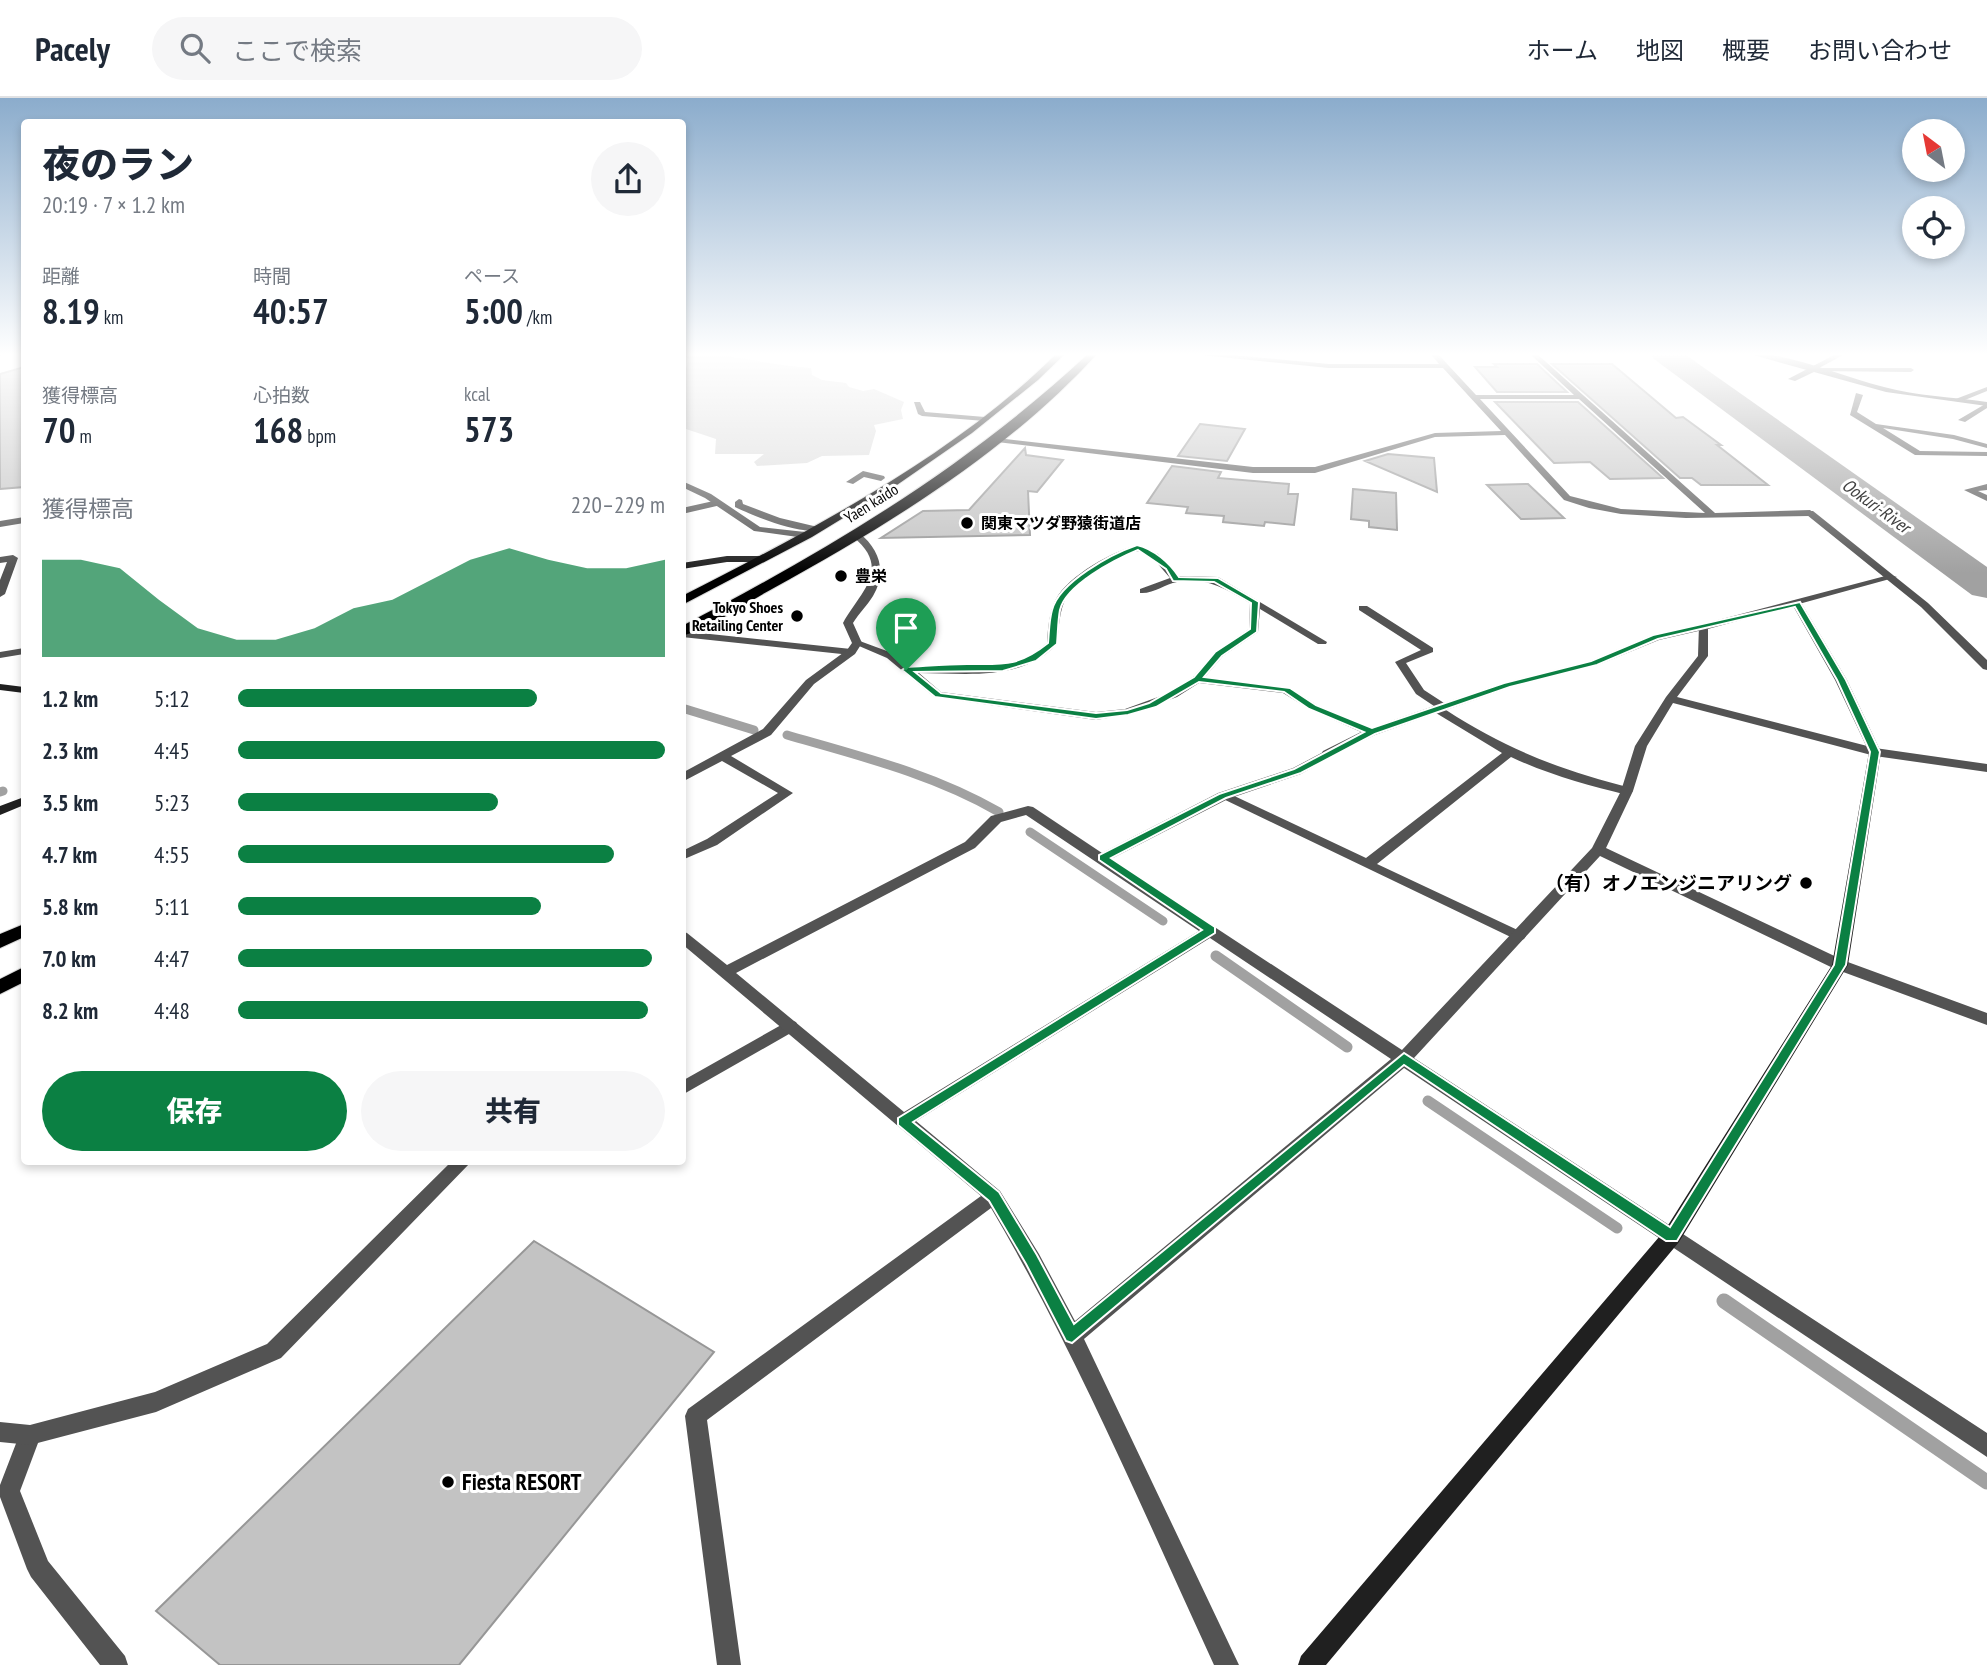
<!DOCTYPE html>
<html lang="ja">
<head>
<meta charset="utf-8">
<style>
  :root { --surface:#fff; --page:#f6f6f7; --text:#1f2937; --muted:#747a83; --line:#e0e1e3; --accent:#0b8043 }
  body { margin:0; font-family:"PT Sans Narrow","Noto Sans JP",sans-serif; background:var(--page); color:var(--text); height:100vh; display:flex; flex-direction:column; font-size:26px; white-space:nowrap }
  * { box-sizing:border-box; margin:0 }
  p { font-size:23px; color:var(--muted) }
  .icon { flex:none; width:38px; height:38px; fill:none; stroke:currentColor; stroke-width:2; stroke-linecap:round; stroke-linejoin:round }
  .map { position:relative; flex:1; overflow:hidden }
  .sheet { position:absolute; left:21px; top:21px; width:665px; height:1046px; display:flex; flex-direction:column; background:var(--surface); border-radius:7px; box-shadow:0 4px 10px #0003 }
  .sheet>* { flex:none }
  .needle { width:46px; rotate:328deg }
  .fabs { position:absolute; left:1902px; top:21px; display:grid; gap:14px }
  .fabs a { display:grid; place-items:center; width:63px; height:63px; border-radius:50%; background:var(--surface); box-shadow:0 4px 10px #0003; font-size:35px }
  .pin { position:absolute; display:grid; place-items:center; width:60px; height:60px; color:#fff; margin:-72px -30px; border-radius:50% 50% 50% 0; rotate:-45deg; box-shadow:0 0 7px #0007 }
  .pin .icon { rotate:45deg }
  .round { display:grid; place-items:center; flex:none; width:74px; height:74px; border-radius:37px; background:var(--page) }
  .head { display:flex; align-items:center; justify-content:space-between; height:119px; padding:0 21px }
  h1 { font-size:38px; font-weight:800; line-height:52px }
  .stats { display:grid; grid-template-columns:repeat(3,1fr); gap:10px; height:119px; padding:7px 21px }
  .stats div { display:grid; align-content:center }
  .stats b { font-size:35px; font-weight:800 }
  .stats small { font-size:19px; font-weight:400 }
  .stats p { font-size:19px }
  .chart { height:196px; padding:14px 21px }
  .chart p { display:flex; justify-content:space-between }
  .chart svg { width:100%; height:126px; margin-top:7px; fill:var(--accent); opacity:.7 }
  .action { display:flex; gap:14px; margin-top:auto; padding:14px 21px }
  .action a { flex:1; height:80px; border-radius:42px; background:var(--accent); color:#fff; font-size:28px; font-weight:800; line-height:80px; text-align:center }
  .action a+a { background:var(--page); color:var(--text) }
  ul { padding:0 21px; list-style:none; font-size:23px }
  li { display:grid; grid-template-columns:112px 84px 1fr; align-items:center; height:52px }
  li i { height:18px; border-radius:9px; background:var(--accent) }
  header { display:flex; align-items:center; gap:42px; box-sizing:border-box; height:98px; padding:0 35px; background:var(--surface); border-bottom:2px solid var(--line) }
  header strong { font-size:33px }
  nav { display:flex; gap:38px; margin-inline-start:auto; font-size:24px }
  .search { width:490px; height:63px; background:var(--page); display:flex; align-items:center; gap:18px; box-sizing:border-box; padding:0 24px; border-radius:38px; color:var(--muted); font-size:26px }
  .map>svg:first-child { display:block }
</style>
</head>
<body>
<header>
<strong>Pacely</strong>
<div class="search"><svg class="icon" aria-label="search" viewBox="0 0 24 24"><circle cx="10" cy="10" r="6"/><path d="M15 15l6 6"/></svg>ここで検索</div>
<nav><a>ホーム</a><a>地図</a><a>概要</a><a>お問い合わせ</a></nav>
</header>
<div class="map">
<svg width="1987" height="1567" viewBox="0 0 1987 1567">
  <rect width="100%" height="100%" fill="#fff"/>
  <path fill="#dadada" d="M689,255C730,255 770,268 811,270L812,277L822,282L846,285L849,289L863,293L874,291L904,304L901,312L903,321L874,327L876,333L869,357L822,358L807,365L757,368L754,364L764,356H715L716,341L683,330V280L689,261L684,257Z"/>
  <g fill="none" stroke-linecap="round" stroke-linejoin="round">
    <path stroke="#a1a1a1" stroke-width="9" d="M682,610L754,632
      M787,637C860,658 933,676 999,714
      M0,694L3,693
      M1030,734L1163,823"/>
    <path stroke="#a1a1a1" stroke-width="11" d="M1216,858L1347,949
      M1428,1003L1617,1130"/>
    <path stroke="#a1a1a1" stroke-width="15" d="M1724,1203L1987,1384"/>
    <path fill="#a1a1a1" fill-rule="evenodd" d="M1650,255H1683L1987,469V500L1972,497L1654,261Z"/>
  </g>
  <path fill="#c3c3c3" stroke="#979797" stroke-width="2" d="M1494,266H1537L1567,294H1497L1475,269H1497Z
    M1552,266H1612L1676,320L1683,319L1721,347H1717L1768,387H1701L1692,380H1680Z
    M24,269V389L0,391V276Z
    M1495,304H1578L1663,380L1610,381L1590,364L1554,365Z
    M1200,326L1245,331L1227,363L1178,358Z
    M1025,350L1026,357L1063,362L1037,394L1028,393L1030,437L881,440L923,413L969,412Z
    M1388,356L1434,360L1437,394L1365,363Z
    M1172,368L1221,374L1218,380L1289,386L1288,396H1298L1294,427L1265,424L1264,428L1223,424L1224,418L1186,415L1188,409L1147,405Z
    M1528,386L1564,420L1521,421L1487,387Z
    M1353,391L1396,395L1397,432L1369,429V423L1351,421Z
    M534,1143L714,1254L459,1567H220L156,1513Z"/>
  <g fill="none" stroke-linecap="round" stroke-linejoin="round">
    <g stroke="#dbdbdb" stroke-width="2">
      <path id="primary" d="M1057,255H1066L1038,282L972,335L894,389L812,439L682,507V498C808,434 957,356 1057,255Z
        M1089,255H1098C1008,354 888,427 772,491C744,506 713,529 682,538V528C830,451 966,370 1089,255Z
        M24,826V839L0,850V836Z
        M24,869V884L0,896V881Z"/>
    </g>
    <path fill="#535353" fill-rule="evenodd" d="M0,255H3V256L0,258Z
      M1838,255H1847L1819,270H1911L1914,272L1911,274L1816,273L1795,283L1788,281Z
      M1987,289V293L1960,304L1953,302Z
      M914,304H920L925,314L985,319L989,321L985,323L922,318L918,316Z
      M1987,305V310L1965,324L1958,322Z
      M739,401L742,402L743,406L780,420L822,430C805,440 752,417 735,409V404Z
      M718,402L722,405L721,407L682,416V410Z
      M1807,413H1813L1928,505L1987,562V572L1983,571L1921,509L1807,417Z
      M24,419V425L0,429V423Z
      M1139,447L1158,456L1179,478L1218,479L1327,544L1326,546H1318L1260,511L1258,534L1223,558L1205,579L1290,590L1317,607L1371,630L1434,608L1416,596L1395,564L1421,552L1359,512V508H1367L1433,550V554L1406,565L1424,592L1444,605L1503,585L1590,563L1652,537L1703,526L1708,529L1707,531L1659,542L1598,567L1511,589L1446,612C1506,651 1562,673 1632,690L1633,693L1627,697C1587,687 1549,677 1511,659L1377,766L1524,835L1526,838L1524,841L1519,843L1217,698L1218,695H1228L1366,760L1502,655L1436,615L1375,637L1327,660L1323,659L1321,656L1323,653L1361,634L1309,611L1283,595L1199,585L1177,599L1131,616L1096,622L934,599L887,560L852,545L857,542L895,556L911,569L1002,568L1029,559L1047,545C1048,530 1049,514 1056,501C1068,478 1114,452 1139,447ZM1141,453L1157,465L1170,480L1140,491V495C1154,496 1165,486 1177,484C1208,479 1225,491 1250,505L1249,531L1215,554L1193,579L1169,595L1125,611L1096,614L941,594L919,575C965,575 1022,584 1057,546C1059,530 1059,512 1067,498C1077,483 1124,453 1141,453Z
      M1797,503L1802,506L1847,582L1881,654L1879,657H1871L1869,654L1835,582L1792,506Z
      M682,533L851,551L856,554L851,557L682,539Z
      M790,922L796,924L798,928L796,932L682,997V983Z
      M30,1327L38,1330L41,1337L20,1393L48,1463L125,1558L128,1567H100L31,1479L27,1471L0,1399V1387L22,1330Z"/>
    <path fill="#535353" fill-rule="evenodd" d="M1182,255H1212L1329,266H1439L1430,255H1437L1476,297H1574L1529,255H1536L1715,415L1810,412L1814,415L1810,418L1686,420L1621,416L1589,410L1564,402L1505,337L1435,339L1315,375H1253L997,344L993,342L997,340L1253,369H1315L1435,335L1501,333L1443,270H1329ZM1480,301H1579L1705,415L1621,411L1570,398Z
      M1746,255C1793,255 1839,278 1884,289C1917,298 1953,299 1987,304V308L1886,294Z
      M1856,295L1863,297L1857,314L1876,326L1954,337L1987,346V350L1953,341L1883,330L1920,353L1987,354V358L1915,357L1850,317Z
      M863,373L884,378L885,380L881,383L864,379L853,386L846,384Z
      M682,383L711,396L760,429L805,434L810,437L805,440L754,433L705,400L682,389Z
      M1987,386V392L1978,393L1987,397V403L1964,392Z
      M853,435H859C880,451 887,475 873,498C867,508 859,515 853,525L862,545L855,556L814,586L771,637L731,658L793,695L717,747L682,762V753L707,741L778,695L722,663L682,684V675L763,631L806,582L847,552L852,545L843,525C859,495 893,471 853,439Z
      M13,457L18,460L5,496L0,499V482L7,464L0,465V459Z
      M1889,477L1897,479L1708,531V558L1677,599L1875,650L1987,666V674L1875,658L1673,605L1647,648L1633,693L1606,750L1845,863L1987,915V927L1835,871L1600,758L1414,960L1987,1335V1359L1404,970L1084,1241L1239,1567H1214C1143,1413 1077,1256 991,1110L707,1322L741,1567H717L685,1318L688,1311L981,1098L682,846V833L687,835L727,867L965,744L991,718L1028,708L1033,709L1102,755L1218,695L1293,670L1327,652L1331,653L1333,656L1331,659L1301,676L1228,701L1111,761L1402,952L1592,750L1621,693L1635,648L1666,599L1698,558L1699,527ZM1026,717L1199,833L904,1014L736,875L975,750L1001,724ZM1210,840L1391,961L1075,1223L1039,1156L1000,1093L916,1023Z
      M24,550V556L0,560V554Z
      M451,1064H471L281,1260L156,1314L30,1347L0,1344V1324L30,1327L155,1294L267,1246Z"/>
    <path fill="#202020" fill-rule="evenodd" d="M727,458H763L768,461L763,464H727L682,471V465Z
      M0,586L24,589V595L0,592Z
      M1875,650L1881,654L1848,867L1679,1144L1326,1567H1298L1301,1558L1665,1132L1832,867L1869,654Z
      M24,699V707L0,717V708Z"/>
    <use href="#primary" fill="#000" fill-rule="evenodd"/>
  </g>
  <linearGradient id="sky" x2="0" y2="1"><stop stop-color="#8baccc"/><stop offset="0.54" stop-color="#fff"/><stop offset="1" stop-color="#fff" stop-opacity="0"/></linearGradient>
  <rect width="1987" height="475" fill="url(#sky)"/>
  <path fill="#0b8043" stroke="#fff" stroke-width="2" fill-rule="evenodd" d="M1137,447C1154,451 1170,465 1179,479L1218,480L1259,504L1257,534L1222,558L1204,579L1290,590L1316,607L1372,630L1504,585L1591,563L1653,537L1800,504L1846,582L1880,654L1846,867L1677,1143H1666L1404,967L1072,1245L1066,1243L1026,1166L989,1103L898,1027V1020L1202,832L1099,762V757L1219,696L1294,671L1364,634L1309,611L1284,594L1199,584L1156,609L1128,617L1096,621L935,599L902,572L906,569C926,568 947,566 967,566C1003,566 1018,569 1048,545C1049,535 1049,522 1052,512C1059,484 1111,456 1137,447ZM1138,452L1166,471L1173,483L1214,484L1251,505L1250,531L1215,554L1194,579L1149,605L1127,612L1096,615L941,595L915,574L1003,573L1036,563L1057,546C1058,535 1058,523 1060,512C1066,487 1114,462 1138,452ZM1795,509L1837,582L1870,654L1834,867L1670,1129L1404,955L1074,1226L1037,1157L999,1094L913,1024L1215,835V829L1111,760L1226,700L1301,675L1375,636L1510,589L1597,567L1658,541Z"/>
  <g fill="#000" stroke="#fff" stroke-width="2.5">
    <circle cx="967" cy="425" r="7"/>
    <circle cx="841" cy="478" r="7"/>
    <circle cx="797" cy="518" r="7"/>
    <circle cx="1806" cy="785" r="7"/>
    <circle cx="448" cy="1384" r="7"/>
  </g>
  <g text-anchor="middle" stroke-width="6" stroke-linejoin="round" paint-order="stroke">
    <g font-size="16" fill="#000" stroke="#fff">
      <text transform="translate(871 405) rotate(-32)" y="6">Yaen kaido</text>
    </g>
    <g font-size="16" font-weight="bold" fill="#000" stroke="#fff" text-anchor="start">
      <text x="981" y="431">関東マツダ野猿街道店</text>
      <text x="855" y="484">豊栄</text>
      <text x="783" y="515" text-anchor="end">Tokyo Shoes<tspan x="783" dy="18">Retailing Center</tspan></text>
    </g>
    <g font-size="18" font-style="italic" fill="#424242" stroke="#fff">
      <text transform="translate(1876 408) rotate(36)" y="6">Ookuri-River</text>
    </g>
    <g font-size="19" font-weight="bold" fill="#000" stroke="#fff" text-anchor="end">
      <text x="1792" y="792">（有）オノエンジニアリング</text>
    </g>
    <g font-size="23" font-weight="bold" fill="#000" stroke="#fff" text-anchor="start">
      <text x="462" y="1392">Fiesta RESORT</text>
    </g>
  </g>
</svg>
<div class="fabs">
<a><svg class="needle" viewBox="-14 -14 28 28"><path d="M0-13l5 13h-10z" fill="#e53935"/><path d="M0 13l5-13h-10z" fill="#747a83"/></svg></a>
<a><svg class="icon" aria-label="locate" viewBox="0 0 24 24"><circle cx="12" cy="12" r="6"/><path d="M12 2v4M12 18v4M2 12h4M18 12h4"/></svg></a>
</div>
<div class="pin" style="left:906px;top:572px;background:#1e9e55"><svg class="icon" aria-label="arrive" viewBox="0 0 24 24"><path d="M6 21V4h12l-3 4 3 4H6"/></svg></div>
<section class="sheet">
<div class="head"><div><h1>夜のラン</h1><p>20:19 · 7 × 1.2 km</p></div><a class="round"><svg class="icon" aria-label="share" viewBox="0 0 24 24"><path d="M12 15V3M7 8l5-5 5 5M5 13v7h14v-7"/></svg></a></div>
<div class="stats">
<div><p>距離</p><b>8.19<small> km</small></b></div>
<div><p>時間</p><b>40:57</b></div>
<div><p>ペース</p><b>5:00<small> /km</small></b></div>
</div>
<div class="stats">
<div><p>獲得標高</p><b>70<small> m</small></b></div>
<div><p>心拍数</p><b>168<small> bpm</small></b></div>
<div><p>kcal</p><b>573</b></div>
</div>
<div class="chart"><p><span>獲得標高</span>220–229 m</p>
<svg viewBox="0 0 160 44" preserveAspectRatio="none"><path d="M0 44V10L10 10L20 13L30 24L40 34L50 38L60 38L70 34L80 27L90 24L100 17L110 10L120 6L130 10L140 13L150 13L160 10V44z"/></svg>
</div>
<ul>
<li><b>1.2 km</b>5:12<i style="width:70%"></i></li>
<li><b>2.3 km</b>4:45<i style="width:100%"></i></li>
<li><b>3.5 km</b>5:23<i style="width:61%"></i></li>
<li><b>4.7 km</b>4:55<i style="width:88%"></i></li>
<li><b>5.8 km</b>5:11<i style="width:71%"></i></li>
<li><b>7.0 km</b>4:47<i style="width:97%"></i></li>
<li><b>8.2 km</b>4:48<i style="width:96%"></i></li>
</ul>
<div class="action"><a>保存</a><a>共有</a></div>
</section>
</div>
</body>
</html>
